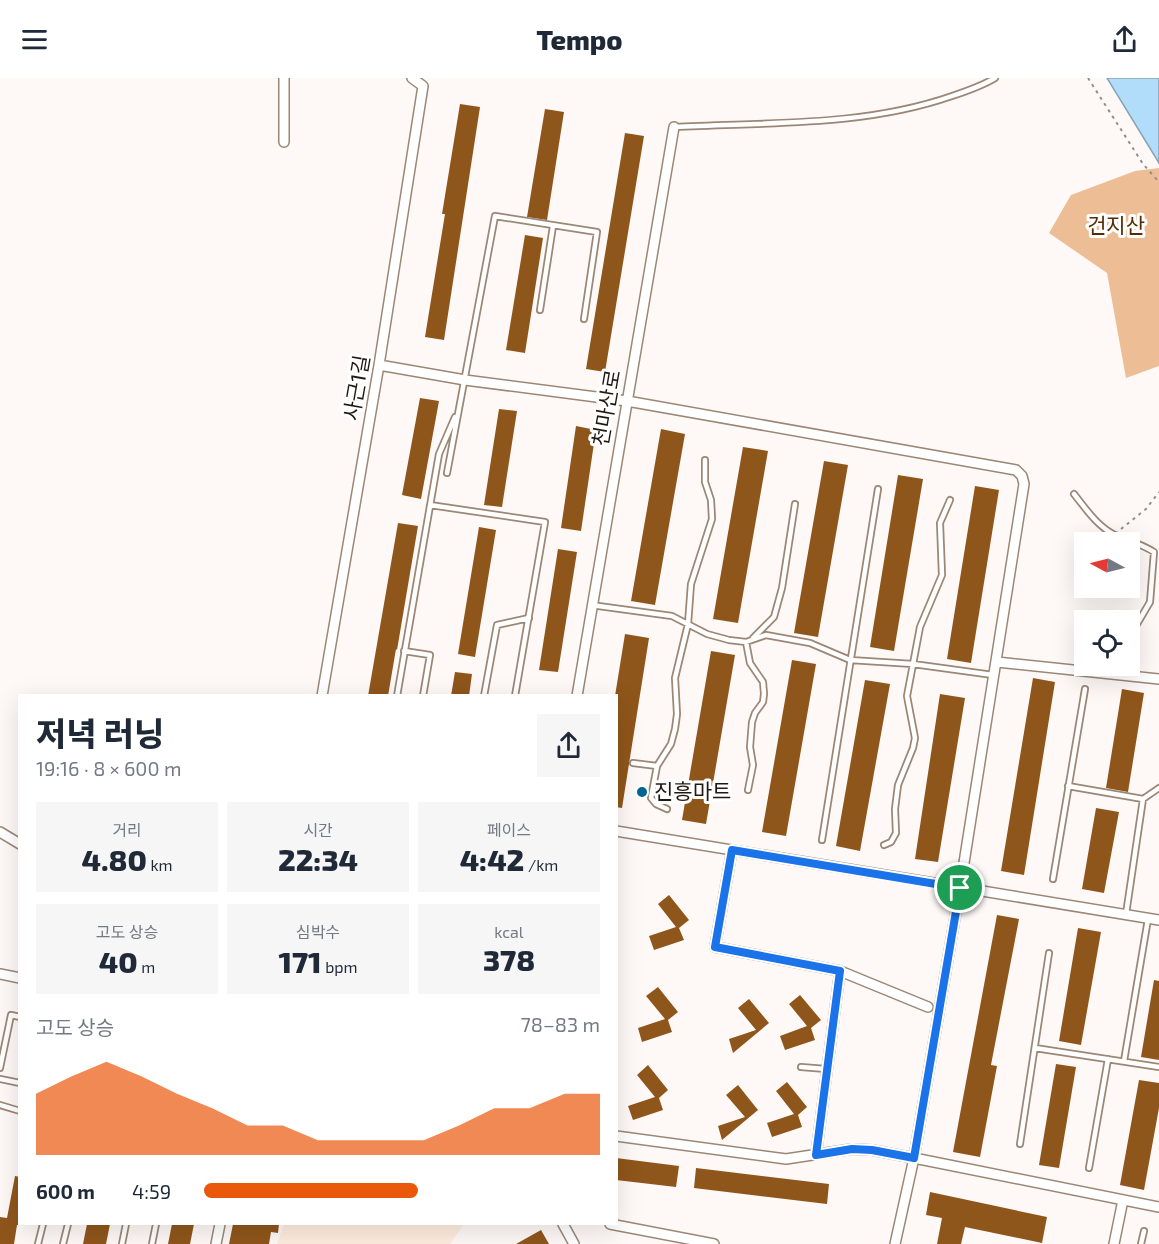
<!DOCTYPE html>
<html lang="ko">
<head>
<meta charset="utf-8">
<style>
  :root { --surface:#fff; --page:#f6f6f7; --text:#1f2937; --muted:#747a83; --accent:#ea580c }
  body { margin:0; font-family:"Exo 2","Noto Sans KR",sans-serif; background:var(--page); color:var(--text); height:100vh; display:flex; flex-direction:column; font-size:22px; white-space:nowrap }
  * { box-sizing:border-box; margin:0 }
  p { font-size:20px; color:var(--muted) }
  .icon { flex:none; width:33px; height:33px; fill:none; stroke:currentColor; stroke-width:2; stroke-linecap:round; stroke-linejoin:round }
  .map { position:relative; flex:1; overflow:hidden }
  .drawer { position:absolute; left:18px; top:616px; width:600px; height:531px; display:flex; flex-direction:column; background:var(--surface); border-radius:0px; box-shadow:0 6px 24px #0002 }
  .drawer>* { flex:none }
  .needle { width:39px; rotate:277deg }
  .fabs { position:absolute; left:1074px; top:454px; display:grid; gap:12px }
  .fabs a { display:grid; place-items:center; width:66px; height:66px; border-radius:0px; background:var(--surface); box-shadow:0 6px 24px #0002; font-size:30px }
  .pin { position:absolute; display:grid; place-items:center; width:51px; height:51px; color:#fff; margin:-26px; border:3px solid #fff; border-radius:50%; box-shadow:0 2px 6px #0007 }
  .round { display:grid; place-items:center; flex:none; width:63px; height:63px; border-radius:0px; background:var(--page) }
  .overview { display:flex; align-items:center; justify-content:space-between; height:102px; padding:0 18px }
  h1 { font-size:33px; font-weight:800; line-height:45px }
  .metrics { display:grid; grid-template-columns:repeat(3,1fr); gap:9px; height:102px; padding:6px 18px }
  .metrics div { display:grid; align-content:center; border-radius:0px; background:var(--page); text-align:center }
  .metrics b { font-size:30px; font-weight:800 }
  .metrics small { font-size:16px; font-weight:400 }
  .metrics p { font-size:16px }
  .chart { height:168px; padding:12px 18px }
  .chart p { display:flex; justify-content:space-between }
  .chart svg { width:100%; height:108px; margin-top:6px; fill:var(--accent); opacity:.7 }
  ul { padding:0 18px; list-style:none; font-size:20px }
  li { display:grid; grid-template-columns:96px 72px 1fr; align-items:center; height:45px }
  li i { height:15px; border-radius:8px; background:var(--accent) }
  header { display:flex; justify-content:space-between; align-items:center; height:78px; padding:0 18px; background:var(--surface); font-size:27px; font-weight:800 }
  .map>svg:first-child { display:block }
</style>
</head>
<body>
<header><svg class="icon" aria-label="menu" viewBox="0 0 24 24"><path d="M4 6h16M4 12h16M4 18h16"/></svg>Tempo<svg class="icon" aria-label="share" viewBox="0 0 24 24"><path d="M12 15V3M7 8l5-5 5 5M5 13v7h14v-7"/></svg></header>
<div class="map">
<svg width="1159" height="1166" viewBox="0 0 1159 1166">
  <rect width="100%" height="100%" fill="#fef9f6"/>
  <path fill="#feecde" d="M284,1146H464L450,1166H277Z"/>
  <path fill="#edbe96" d="M1159,90V288L1126,300L1107,195L1049,155L1071,117L1135,93Z"/>
  <path fill="#b1ddfb" stroke="#86a2b5" stroke-width="1.5" d="M1107,0H1159V85Z"/>
  <path fill="#8f561b" d="M460,26L480,29L444,262L425,259L445,136H442Z
    M545,31L564,34L547,142L527,139Z
    M625,55L644,58L605,294L586,291Z
    M525,157L543,160L525,275L506,272Z
    M420,320L439,323L421,421L402,417Z
    M499,331L517,333L502,429L484,427Z
    M576,348L596,352L581,453L561,450Z
    M661,351L685,356L655,527L631,523Z
    M743,369L768,373L738,545L713,541Z
    M824,383L848,387L818,559L794,555Z
    M898,397L923,401L894,573L870,569Z
    M975,408L999,412L971,585L947,581Z
    M398,445L418,448L397,572L396,571L388,618H368Z
    M479,449L496,452L475,579L458,576Z
    M558,471L577,474L558,594L539,592Z
    M625,556L649,560L622,730L616,729V618H615Z
    M711,573L735,577L706,746L682,742Z
    M792,582L816,586L786,758L762,754Z
    M455,594L472,596L469,618H451Z
    M1033,600L1055,604L1024,797L1001,793Z
    M865,602L890,606L860,773L836,768Z
    M1122,611L1144,615L1128,714L1106,710Z
    M940,616L965,620L938,784L915,781Z
    M1096,730L1119,734L1104,815L1082,811Z
    M669,817L689,842L679,850L684,862L654,872L649,858L676,849L658,826Z
    M997,837L1019,841L991,987L997,988L980,1079L953,1074Z
    M1078,850L1101,854L1081,967L1059,963Z
    M1154,902L1159,903V982L1141,979Z
    M658,909L678,934L668,942L672,954L642,964L638,950L665,941L646,918Z
    M800,917L821,942L811,950L815,962L785,972L780,958L807,948L789,926Z
    M749,921L769,945L733,975L729,961L756,952L738,930Z
    M1056,986L1076,989L1059,1090L1039,1087Z
    M648,987L668,1012L659,1020L663,1032L633,1042L628,1028L655,1019L637,997Z
    M1139,1002L1159,1005V1030L1144,1112L1120,1107Z
    M787,1004L807,1029L798,1037L802,1049L772,1059L767,1045L794,1036L776,1013Z
    M738,1007L758,1032L722,1062L718,1048L745,1039L726,1017Z
    M616,1080L679,1088L676,1109L616,1102Z
    M696,1090L829,1106L827,1126L694,1110Z
    M15,1098L20,1099V1147H17L14,1166H0V1139L7,1140Z
    M930,1114L1047,1139L1042,1165L965,1149L961,1166H937L942,1140L926,1137Z
    M87,1146H110L106,1166H83Z
    M172,1146H194L190,1166H168Z
    M233,1146H279L278,1155L271,1154L269,1166H229Z
    M541,1152L549,1166H516Z"/>
  <g fill="none" stroke-linecap="round" stroke-linejoin="round">
    <g stroke="#9b8776" stroke-width="8">
      <path id="lane" d="M674,49C767,44 863,49 952,18C967,13 982,8 995,0
        M540,232L553,148
        M447,395L495,138L597,154L584,241
        M1074,416C1086,431 1097,448 1115,457C1128,463 1140,465 1154,474L1150,524L1130,558
        M430,427L545,444L515,618
        M591,527L672,538L707,556L729,562L746,564L766,557L810,565L850,582L913,586L993,597
        M753,560L774,539L782,510L795,426
        M746,564L750,585L763,604L764,616L763,624L755,635L752,644L750,669L753,687L748,712
        M404,573L430,577L423,618
        M1126,598L1127,588
        M397,618L439,376L455,339
        M484,618L497,547L529,540
        M633,685L657,688
        M1068,708L1143,721L1159,710
        M667,731L656,726L651,720L657,688L671,666L675,651L677,636L675,600L688,546L691,506L712,441L711,422L705,404V382
        M822,762L878,411
        M884,767L891,764L896,755L895,731L898,707L913,670L915,660L907,618L920,549L942,497L940,445L950,422
        M1053,801L1085,611
        M1126,836L1143,721
        M1035,970L1159,989
        M1124,983L1148,841
        M801,989L826,991
        M0,990L11,937L20,939
        M0,1001L20,1005
        M0,1027L20,1033
        M1020,1066L1049,875
        M1089,1090L1108,981
        M38,1166L43,1146
        M63,1166L68,1146
        M122,1166L126,1146
        M152,1166L156,1146
        M1141,1166L1144,1153"/>
    </g>
    <g stroke="#9b8776" stroke-width="12">
      <path id="street" d="M284,64V0
        M379,287L465,302L627,323L1016,392L1022,398L1024,406L960,810L914,1080L1159,1129
        M997,584L1159,601
        M322,618L379,287L423,8L412,0
        M577,618L674,49
        M616,753L1159,842
        M0,754L20,766
        M732,772L715,869L840,893L928,929
        M0,896L20,900
        M616,1058L786,1081L852,1071L872,1072L914,1080L895,1166
        M816,1077L840,893
        M563,1146L574,1166
        M610,1146L714,1166
        M216,1166L220,1146
        M1114,1166L1123,1122"/>
    </g>
    <path stroke="#948e89" stroke-width="2" stroke-dasharray="3 4.5" stroke-linecap="butt" d="M1088,0L1143,86L1159,104
      M1121,451L1146,431L1159,414"/>
    <use href="#lane" stroke="#fff" stroke-width="4.5"/>
    <use href="#street" stroke="#fff" stroke-width="9"/>
  </g>
  <g fill="none" stroke-linecap="round" stroke-linejoin="round">
    <g stroke="#fff" stroke-width="12">
      <path id="route" d="M732,772L960,810L914,1080L872,1072L852,1071L816,1077L840,893L715,869Z"/>
    </g>
    <use href="#route" stroke="#1a73e8" stroke-width="8"/>
  </g>
  <circle fill="#006493" stroke="#fff" stroke-width="2" cx="642" cy="714" r="6"/>
  <g text-anchor="middle" stroke-width="6" stroke-linejoin="round" paint-order="stroke">
    <g font-size="21" fill="#552d00" stroke="#fff">
      <text x="1116" y="155">건지산</text>
    </g>
    <g font-size="21" fill="#201912" stroke="#fff">
      <text transform="translate(357 310) rotate(-80)" y="7">사근1길</text>
      <text transform="translate(607 330) rotate(-80)" y="7">천마산로</text>
    </g>
    <g font-size="21" fill="#201912" stroke="#fff" text-anchor="start">
      <text x="654" y="721">진흥마트</text>
    </g>
  </g>
</svg>
<div class="fabs">
<a><svg class="needle" viewBox="-14 -14 28 28"><path d="M0-13l5 13h-10z" fill="#e53935"/><path d="M0 13l5-13h-10z" fill="#747a83"/></svg></a>
<a><svg class="icon" aria-label="locate" viewBox="0 0 24 24"><circle cx="12" cy="12" r="6"/><path d="M12 2v4M12 18v4M2 12h4M18 12h4"/></svg></a>
</div>
<div class="pin" style="left:960px;top:810px;background:#1e9e55"><svg class="icon" aria-label="arrive" viewBox="0 0 24 24"><path d="M6 21V4h12l-3 4 3 4H6"/></svg></div>
<section class="drawer">
<div class="overview"><div><h1>저녁 러닝</h1><p>19:16 · 8 × 600 m</p></div><a class="round"><svg class="icon" aria-label="share" viewBox="0 0 24 24"><path d="M12 15V3M7 8l5-5 5 5M5 13v7h14v-7"/></svg></a></div>
<div class="metrics">
<div><p>거리</p><b>4.80<small> km</small></b></div>
<div><p>시간</p><b>22:34</b></div>
<div><p>페이스</p><b>4:42<small> /km</small></b></div>
</div>
<div class="metrics">
<div><p>고도 상승</p><b>40<small> m</small></b></div>
<div><p>심박수</p><b>171<small> bpm</small></b></div>
<div><p>kcal</p><b>378</b></div>
</div>
<div class="chart"><p><span>고도 상승</span>78–83 m</p>
<svg viewBox="0 0 160 44" preserveAspectRatio="none"><path d="M0 44V19L10 12L20 6L30 12L40 19L50 25L60 32L70 32L80 38L90 38L100 38L110 38L120 32L130 25L140 25L150 19L160 19V44z"/></svg>
</div>
<ul>
<li><b>600 m</b>4:59<i style="width:54%"></i></li>
</ul>
</section>
</div>
</body>
</html>
